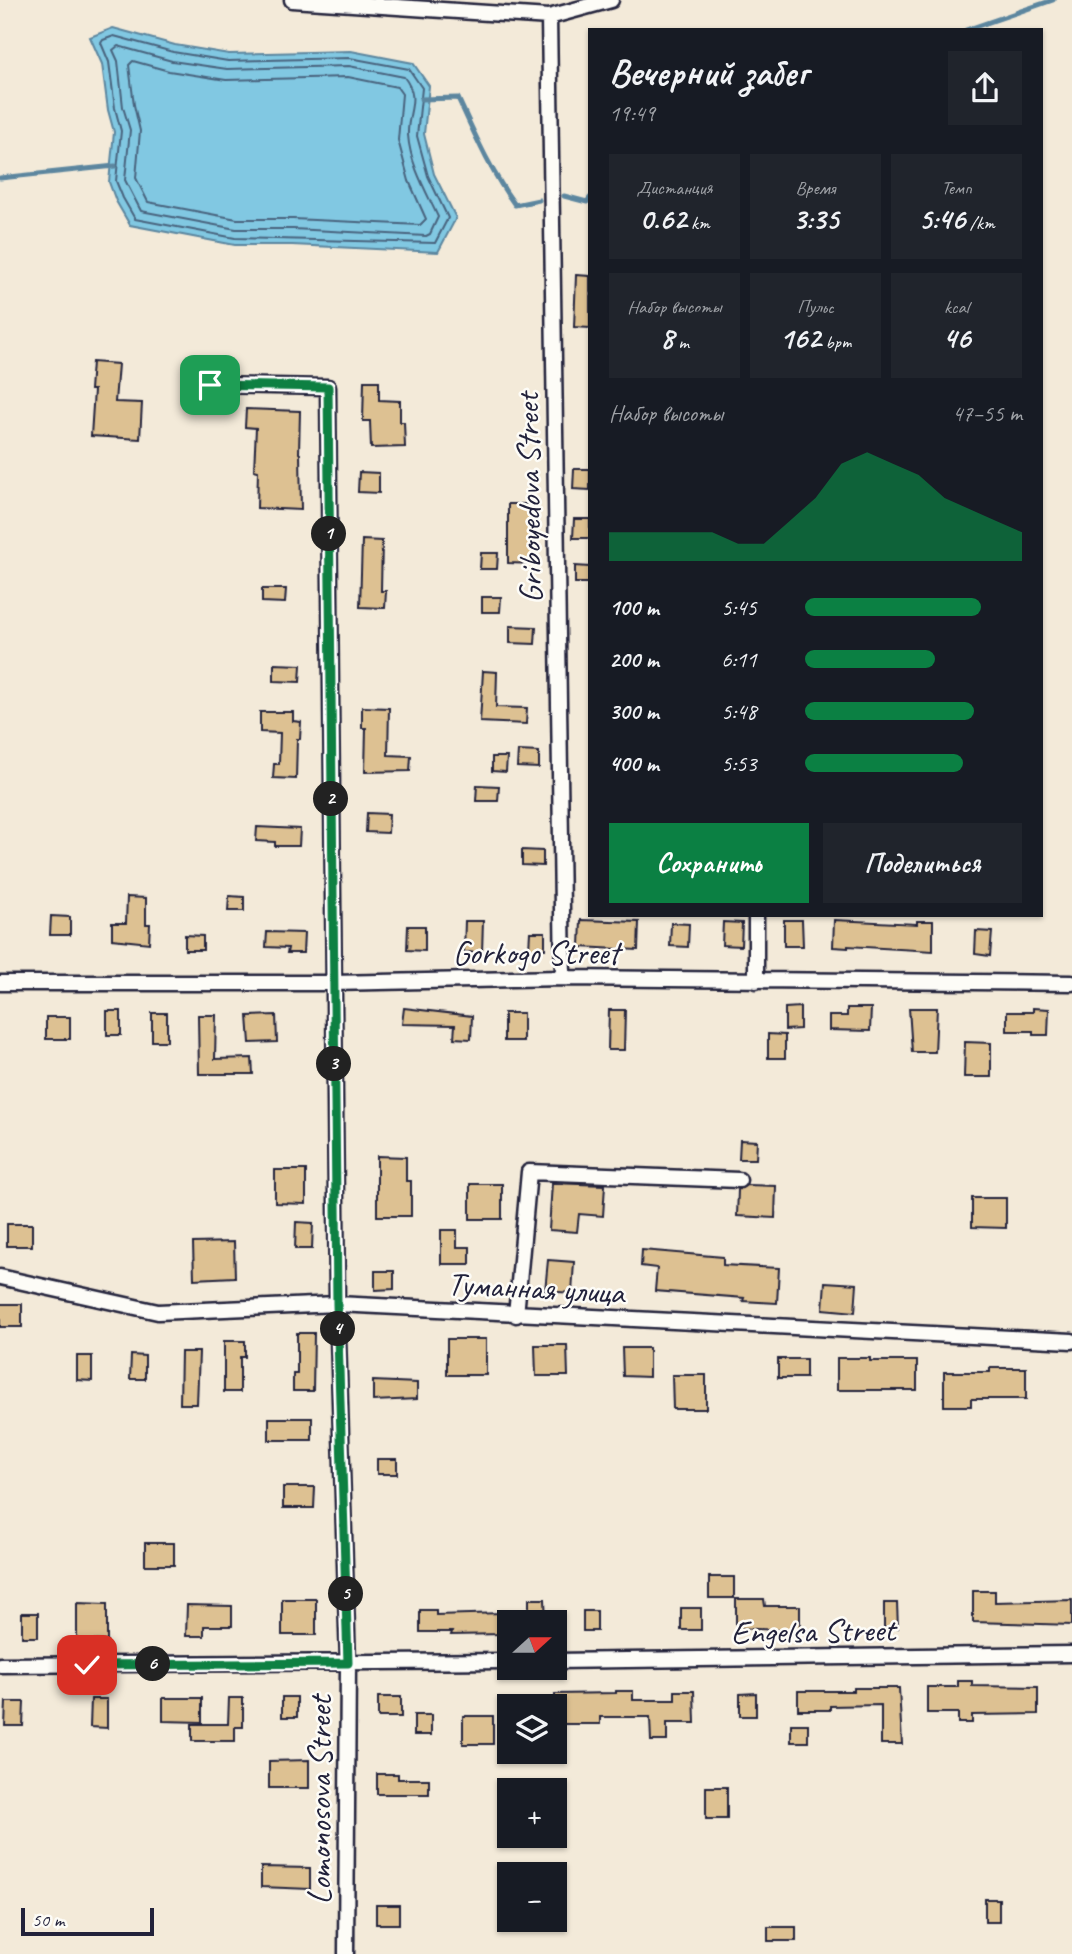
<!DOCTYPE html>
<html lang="ru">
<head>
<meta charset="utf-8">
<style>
  :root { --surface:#171b24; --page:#20242c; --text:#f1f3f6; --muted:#9ea1a6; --accent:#0b8043 }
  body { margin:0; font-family:Caveat,sans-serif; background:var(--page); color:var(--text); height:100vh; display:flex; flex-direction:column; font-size:26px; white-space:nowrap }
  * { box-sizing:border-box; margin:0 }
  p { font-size:23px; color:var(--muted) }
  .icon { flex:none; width:38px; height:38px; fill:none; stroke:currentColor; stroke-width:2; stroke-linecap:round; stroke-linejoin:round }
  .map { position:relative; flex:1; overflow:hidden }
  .sheet { position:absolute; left:588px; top:28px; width:455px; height:889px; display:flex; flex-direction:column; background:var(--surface); border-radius:0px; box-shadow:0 2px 5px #0004 }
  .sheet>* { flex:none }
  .needle { width:46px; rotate:69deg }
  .fabs { position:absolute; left:497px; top:1610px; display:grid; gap:14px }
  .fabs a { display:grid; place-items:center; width:70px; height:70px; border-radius:0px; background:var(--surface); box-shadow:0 2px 5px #0004; font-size:35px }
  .scale { position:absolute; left:21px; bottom:18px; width:133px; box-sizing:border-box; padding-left:7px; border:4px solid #22223b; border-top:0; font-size:19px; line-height:24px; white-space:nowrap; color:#22223b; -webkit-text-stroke:5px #fdfcf7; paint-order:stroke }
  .pin { position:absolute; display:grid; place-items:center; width:60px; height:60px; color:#fff; margin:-30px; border-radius:14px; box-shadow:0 4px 10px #0006 }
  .km { position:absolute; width:35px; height:35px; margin:-18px; border-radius:50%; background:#222; color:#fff; font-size:19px; line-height:35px; text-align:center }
  .round { display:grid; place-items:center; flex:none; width:74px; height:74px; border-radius:0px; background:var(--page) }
  .headline { display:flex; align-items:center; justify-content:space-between; height:119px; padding:0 21px }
  h1 { font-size:38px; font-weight:800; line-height:52px }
  .stats { display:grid; grid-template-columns:repeat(3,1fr); gap:10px; height:119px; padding:7px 21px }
  .stats div { display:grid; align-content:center; border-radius:0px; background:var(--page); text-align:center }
  .stats b { font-size:30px; font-weight:800 }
  .stats small { font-size:19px; font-weight:400 }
  .stats p { font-size:19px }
  .chart { height:196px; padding:14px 21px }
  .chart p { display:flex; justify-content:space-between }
  .chart svg { width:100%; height:126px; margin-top:7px; fill:var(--accent); opacity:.7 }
  .cta { display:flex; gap:14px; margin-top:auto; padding:14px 21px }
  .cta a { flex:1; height:80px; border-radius:0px; background:var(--accent); color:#fff; font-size:28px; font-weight:800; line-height:80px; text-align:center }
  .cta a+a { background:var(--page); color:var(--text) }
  ul { padding:0 21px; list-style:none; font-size:23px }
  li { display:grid; grid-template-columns:112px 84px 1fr; align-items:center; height:52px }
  li i { height:18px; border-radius:9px; background:var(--accent) }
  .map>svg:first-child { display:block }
</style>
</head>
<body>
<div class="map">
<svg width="1072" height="1954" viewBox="0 0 1072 1954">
  <rect width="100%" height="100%" fill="#f3ead9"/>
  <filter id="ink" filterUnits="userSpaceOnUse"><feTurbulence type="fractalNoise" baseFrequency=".0143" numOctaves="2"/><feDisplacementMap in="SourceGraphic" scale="14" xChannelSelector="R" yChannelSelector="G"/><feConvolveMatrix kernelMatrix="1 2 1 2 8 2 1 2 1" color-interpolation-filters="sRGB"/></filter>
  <g filter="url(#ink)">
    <path fill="#81c8e2" stroke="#5b869f" stroke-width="2" d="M113,28L175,45L229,54L351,51L413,63L429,86L424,134L434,174L456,218L438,252L292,245H235L130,225L116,201L109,182L114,132L108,110L102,64L90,37Z"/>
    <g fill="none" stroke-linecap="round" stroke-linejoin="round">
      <path stroke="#48647e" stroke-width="2" d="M114,36L173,52L228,61L350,58L409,69L422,88L417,136L428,176L448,218L435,243L235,238L135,219L123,198L116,181L121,131L115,108L109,62L101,43L103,40Z
        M118,46L172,61L227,69L349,66L404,77C421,99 407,111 408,135C410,164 426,191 438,217L430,234L426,236L293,229H236L141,211L125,180L130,130L123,107L118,61L113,50Z
        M133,61L169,71L226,80L348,77L397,87L402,94L398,140L409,181L426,219L420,225L293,219H237L148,202L136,178L140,131L134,105L129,65Z"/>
      <path stroke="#5b869f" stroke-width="5" d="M966,30L1053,0
        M421,99L458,98C475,135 491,172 515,205L539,200
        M0,178L115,166
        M564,196L587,202L590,198"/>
    </g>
    <path fill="#ddc192" stroke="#22223b" stroke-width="2" d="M576,275L590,276V328L574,327Z
      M92,362L118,364L115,402L142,403L140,439L91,436L94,390H90Z
      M364,381H379V400L400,401V422H404L405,447L371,448L370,421H363Z
      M246,409L300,411L299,453L300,454L301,510L257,508L258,471L254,470L256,428L245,427Z
      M574,469H590V490L573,489Z
      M359,472L379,473V493L358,492Z
      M508,504H535V564L508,563Z
      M574,519H590V538H573Z
      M362,540L382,541L381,591H386L385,608L360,607Z
      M481,553H498L497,569H480Z
      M575,566L590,567V583H575Z
      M262,589H286L285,603L262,602Z
      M482,597H501L500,612H482Z
      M510,626L536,627L535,644L510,643Z
      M274,664L301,665L300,682L274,681Z
      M483,671L497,672L496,707L527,708L526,724L480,722Z
      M362,707L389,708L388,755L411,756L410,771L365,772L366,728H362Z
      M260,712H293V721L301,722L300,739H297L296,779L273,778L274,764H279L280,733L260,732Z
      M518,751L539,752V768L517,767Z
      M492,757H507L506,772L492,771Z
      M477,785L499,786L498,801H476Z
      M367,813L389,814L388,833L366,832Z
      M257,827L300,829L299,846H275V842L256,841Z
      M522,850L543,851V866L522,865Z
      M229,896L244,897V911H228Z
      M127,897L146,898V924H150L149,943L112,939V923H126Z
      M51,916L70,917V935H50Z
      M581,920L639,922L638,950L580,947Z
      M784,920H802L803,946H784Z
      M834,920L917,924V921H933V951L848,946V948L833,947Z
      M465,921H483L482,953L464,952Z
      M723,922L742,923L741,946L722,945Z
      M671,923L689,924L688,947L670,946Z
      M408,926H425V951L407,950Z
      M976,931L992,932L990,956L975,954Z
      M267,932L304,933L303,953H287L288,948L266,947Z
      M530,932H545V949H529Z
      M185,935L203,936V950H185Z
      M800,1007V1029L785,1030V1008Z
      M404,1008L472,1016L471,1039L454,1038L455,1025L402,1024Z
      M847,1008H871L870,1031L829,1030V1016H847Z
      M909,1008H937L935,1052H912Z
      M1033,1008L1049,1009L1048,1035H1033V1031H1007V1012H1033Z
      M609,1010H625L624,1050H608Z
      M107,1011H121V1035H107Z
      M152,1013H167V1041H152Z
      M504,1013H523V1041H504Z
      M198,1015H216L215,1059L252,1058L253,1074H199Z
      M276,1015L277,1042L250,1043L248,1016Z
      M46,1017H70V1039H46Z
      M768,1034L785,1035V1058H768Z
      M965,1042L991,1043V1077H964Z
      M740,1140L757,1141L756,1159H739Z
      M377,1156L406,1157V1181H411V1216H377Z
      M275,1170H306V1204L275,1203Z
      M552,1183L605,1185L603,1216L579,1214L577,1232L549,1230Z
      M470,1184H502V1219H470Z
      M747,1185L776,1186L775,1218L737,1216L738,1190Z
      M972,1198H1006V1228L972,1227Z
      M296,1222L313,1223L312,1249H295Z
      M7,1224H32V1246H7Z
      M441,1230H457V1247H470V1264H441Z
      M234,1242L235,1277L194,1279L193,1243Z
      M642,1250L723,1257V1265L779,1268L777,1303L743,1301L744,1298L655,1291L657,1268L641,1266Z
      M548,1260L574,1262L572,1293L545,1291Z
      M375,1271H394V1289L375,1290Z
      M825,1282L857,1284L855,1312L823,1309Z
      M0,1304H22V1327H0Z
      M297,1333H314L313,1391H293V1374H297Z
      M447,1339H486V1375H447Z
      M224,1341H245V1357H240V1392H224Z
      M535,1345H567L568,1376H536Z
      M622,1348H649V1377L623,1376Z
      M181,1352H199L197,1404H180Z
      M131,1355L145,1356V1379H130Z
      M77,1356H92V1381L77,1380Z
      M837,1358H870V1361H917V1390H837Z
      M778,1359H806V1378H778Z
      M990,1368H1026V1399H971V1406H944V1372H990Z
      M672,1375H706V1409H673Z
      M373,1381L417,1383V1399L373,1401Z
      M269,1418H312V1440H269Z
      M377,1459H397V1474H377Z
      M283,1487H315L314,1508H283Z
      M145,1543H174V1565H145Z
      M709,1577H734V1598H709Z
      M973,1591H995V1602L1072,1600V1625L973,1622Z
      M282,1599H316V1635H282Z
      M529,1599H545L546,1622H529Z
      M736,1599H764L765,1606H800V1631L736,1628Z
      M77,1603L107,1604V1641L77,1640Z
      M884,1603H897L898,1628H884Z
      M187,1605L232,1606V1626H204V1636H186Z
      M681,1608H701V1630H681Z
      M420,1610H436V1615L503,1613V1634L451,1635L452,1632H420Z
      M583,1611H597V1631H583Z
      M22,1613H38V1637H22Z
      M958,1681H972V1686L1038,1687V1714L972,1715V1723H958V1713H927V1687H958Z
      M854,1688H899L902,1744H881V1705L830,1706V1710H798V1691H854Z
      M616,1691H633V1700H675V1691H694L695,1723H667V1741H651L650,1717H600V1724H555V1694L616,1693Z
      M756,1693V1716H740V1694Z
      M282,1697H297V1717H282Z
      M378,1697H401V1717H378Z
      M163,1698H202V1722L163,1721Z
      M229,1698H243V1727H235V1741H192V1724H228Z
      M91,1699H107V1728L90,1727Z
      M6,1702H24L23,1726H5Z
      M414,1715H431V1735H414Z
      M463,1716H493V1744H463Z
      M791,1724H808V1742H791Z
      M309,1760V1788H269V1761Z
      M377,1774H398V1779H429V1794H377Z
      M706,1787H727V1819H706Z
      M261,1867L310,1868V1889L261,1887Z
      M985,1899H999V1922H985Z
      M376,1905H399V1924H376Z
      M768,1927H796V1941H768Z"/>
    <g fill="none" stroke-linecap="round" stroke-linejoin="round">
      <g stroke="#22223b" stroke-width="19">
        <path id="minor" d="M292,0L549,17L611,0
          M549,17L563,978
          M210,385L328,387L337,1304L348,1663L346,1954
          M756,915V981
          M0,983H333L563,978L1072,983
          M0,1277L158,1312L337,1304L1072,1341
          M516,1315L529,1172L739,1180
          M555,1661L1072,1654
          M0,1665L509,1661"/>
      </g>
      <use href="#minor" stroke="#fdfcf7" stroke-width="14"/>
    </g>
  </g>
  <g fill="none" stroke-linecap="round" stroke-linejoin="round" filter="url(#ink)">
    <g stroke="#fff" stroke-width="14">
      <path id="route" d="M87,1665L348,1663L337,1304L328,387L210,385"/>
    </g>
    <use href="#route" stroke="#0b8043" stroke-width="9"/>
  </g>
  <g text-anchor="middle" stroke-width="5" stroke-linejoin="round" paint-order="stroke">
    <g font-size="33" fill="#22223b" stroke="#fdfcf7">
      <text transform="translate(528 498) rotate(-91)" y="12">Griboyedova Street</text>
      <text x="536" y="964">Gorkogo Street</text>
      <text transform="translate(536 1287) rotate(3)" y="12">Туманная улица</text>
      <text transform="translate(813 1630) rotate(-1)" y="12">Engelsa Street</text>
      <text transform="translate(319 1800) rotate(-90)" y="12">Lomonosova Street</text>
    </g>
  </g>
</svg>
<div class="fabs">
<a><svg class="needle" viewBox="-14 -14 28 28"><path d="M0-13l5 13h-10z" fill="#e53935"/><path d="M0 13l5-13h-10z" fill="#9ea1a6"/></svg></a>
<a><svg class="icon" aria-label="layers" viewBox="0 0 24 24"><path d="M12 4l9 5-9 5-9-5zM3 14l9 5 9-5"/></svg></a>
<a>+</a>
<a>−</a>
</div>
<div class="scale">50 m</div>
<div class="pin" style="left:210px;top:385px;background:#1e9e55"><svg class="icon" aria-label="arrive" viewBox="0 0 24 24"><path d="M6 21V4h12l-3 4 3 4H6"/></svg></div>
<div class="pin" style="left:87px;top:1665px;background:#d93025"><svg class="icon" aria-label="check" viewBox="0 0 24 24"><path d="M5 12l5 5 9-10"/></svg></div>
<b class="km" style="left:329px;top:534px">1</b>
<b class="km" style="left:331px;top:799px">2</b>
<b class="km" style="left:334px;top:1064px">3</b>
<b class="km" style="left:338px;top:1329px">4</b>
<b class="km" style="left:346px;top:1594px">5</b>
<b class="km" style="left:153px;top:1664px">6</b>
<section class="sheet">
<div class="headline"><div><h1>Вечерний забег</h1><p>19:49</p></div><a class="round"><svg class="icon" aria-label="share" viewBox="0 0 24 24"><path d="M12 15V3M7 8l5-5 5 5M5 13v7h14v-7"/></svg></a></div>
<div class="stats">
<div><p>Дистанция</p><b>0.62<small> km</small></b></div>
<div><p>Время</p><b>3:35</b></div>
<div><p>Темп</p><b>5:46<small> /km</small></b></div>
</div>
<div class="stats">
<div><p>Набор высоты</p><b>8<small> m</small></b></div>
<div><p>Пульс</p><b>162<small> bpm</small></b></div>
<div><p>kcal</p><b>46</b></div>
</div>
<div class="chart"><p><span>Набор высоты</span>47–55 m</p>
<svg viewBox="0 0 160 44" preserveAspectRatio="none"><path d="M0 44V34L10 34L20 34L30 34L40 34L50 38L60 38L70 30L80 22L90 10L100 6L110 10L120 14L130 22L140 26L150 30L160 34V44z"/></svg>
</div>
<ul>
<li><b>100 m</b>5:45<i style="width:81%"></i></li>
<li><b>200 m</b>6:11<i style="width:60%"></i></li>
<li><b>300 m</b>5:48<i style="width:78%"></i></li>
<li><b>400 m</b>5:53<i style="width:73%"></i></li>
</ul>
<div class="cta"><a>Сохранить</a><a>Поделиться</a></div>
</section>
</div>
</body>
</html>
